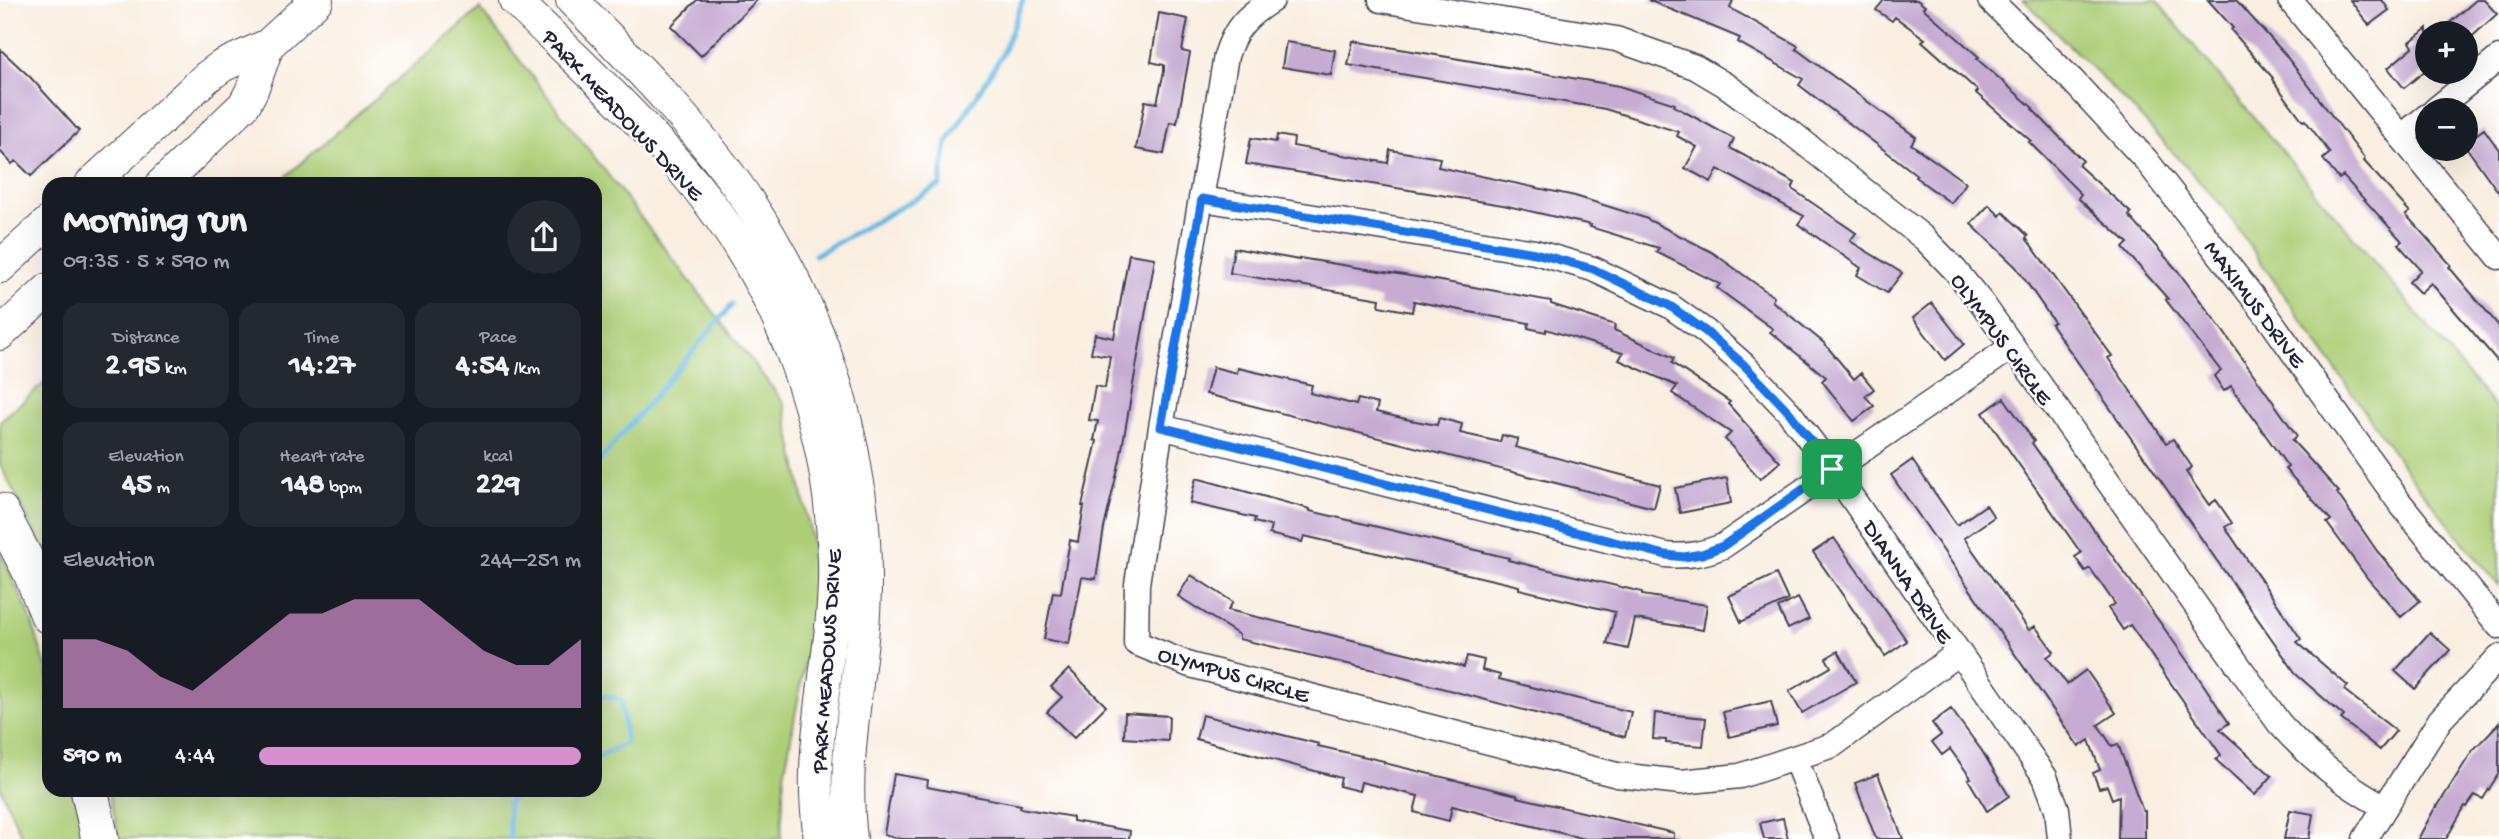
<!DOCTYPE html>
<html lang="en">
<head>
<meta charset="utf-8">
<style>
  :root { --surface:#171b24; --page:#242831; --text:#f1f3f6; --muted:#9ea1a6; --accent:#d690ce }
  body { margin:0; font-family:"Gochi Hand",sans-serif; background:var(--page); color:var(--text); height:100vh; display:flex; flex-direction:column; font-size:26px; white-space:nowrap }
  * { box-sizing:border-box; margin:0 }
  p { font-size:23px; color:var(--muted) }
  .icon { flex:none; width:38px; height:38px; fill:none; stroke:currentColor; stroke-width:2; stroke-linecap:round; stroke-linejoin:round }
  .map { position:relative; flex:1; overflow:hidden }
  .panel { position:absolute; left:42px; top:177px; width:560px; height:620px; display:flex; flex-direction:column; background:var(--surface); border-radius:21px; box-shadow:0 7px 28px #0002 }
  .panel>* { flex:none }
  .buttons { position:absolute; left:2415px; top:21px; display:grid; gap:14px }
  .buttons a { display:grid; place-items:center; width:63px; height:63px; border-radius:50%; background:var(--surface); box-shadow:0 7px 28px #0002; font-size:35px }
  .pin { position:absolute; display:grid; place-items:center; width:60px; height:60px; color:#fff; margin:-30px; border-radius:14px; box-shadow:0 4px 10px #0006 }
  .round { display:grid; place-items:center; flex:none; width:74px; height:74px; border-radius:37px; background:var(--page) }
  .overview { display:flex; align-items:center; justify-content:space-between; height:119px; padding:0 21px }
  h1 { font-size:38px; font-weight:700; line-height:52px }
  .stats { display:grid; grid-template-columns:repeat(3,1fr); gap:10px; height:119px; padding:7px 21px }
  .stats div { display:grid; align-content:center; border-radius:18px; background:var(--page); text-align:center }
  .stats b { font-size:30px; font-weight:700 }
  .stats small { font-size:19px; font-weight:400 }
  .stats p { font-size:19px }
  .chart { height:196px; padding:14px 21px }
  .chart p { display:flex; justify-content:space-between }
  .chart svg { width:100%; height:126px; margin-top:7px; fill:var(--accent); opacity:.7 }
  ul { padding:0 21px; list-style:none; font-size:23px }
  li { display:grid; grid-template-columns:112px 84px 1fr; align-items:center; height:52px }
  li i { height:18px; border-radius:9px; background:var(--accent) }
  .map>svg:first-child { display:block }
</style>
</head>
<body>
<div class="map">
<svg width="2499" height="839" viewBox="0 0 2499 839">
  <rect width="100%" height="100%" fill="#fff"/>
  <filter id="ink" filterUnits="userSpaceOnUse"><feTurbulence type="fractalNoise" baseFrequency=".0143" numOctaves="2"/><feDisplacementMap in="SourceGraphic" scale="14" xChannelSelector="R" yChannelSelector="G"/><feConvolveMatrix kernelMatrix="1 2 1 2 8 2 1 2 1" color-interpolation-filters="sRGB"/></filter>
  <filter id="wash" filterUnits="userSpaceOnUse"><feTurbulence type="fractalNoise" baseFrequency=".00686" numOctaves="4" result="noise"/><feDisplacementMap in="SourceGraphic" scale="28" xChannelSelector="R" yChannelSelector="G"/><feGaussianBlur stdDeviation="1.57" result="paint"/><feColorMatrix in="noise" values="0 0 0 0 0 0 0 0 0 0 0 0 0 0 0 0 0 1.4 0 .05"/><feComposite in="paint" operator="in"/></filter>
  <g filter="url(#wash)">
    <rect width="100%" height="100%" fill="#f9eee0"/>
    <path fill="#aecf78" stroke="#68785a" stroke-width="2" d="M2024,0H2156L2499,412V586L2412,479L2222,206L2135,111Z
      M480,9L784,403L820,581L784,775L781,839H119L109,789H595V184H277Z
      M49,379V559L0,465V421Z
      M0,552L29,613L49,676V789H75L86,839H23L0,787Z"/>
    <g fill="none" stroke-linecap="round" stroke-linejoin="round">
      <path stroke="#66b9e2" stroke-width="5" d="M815,255L940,185L947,143L1002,55L1023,0
        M595,466L732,305
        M595,694L621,699L626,743L595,759
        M510,839L508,802L533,789"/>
    </g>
    <g id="blocks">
      <path fill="#c6abd2" d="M697,0H757L701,56L671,26Z
        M1648,0H1733L1730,8L1798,46L1796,49L1916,137L1911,144L1966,183L1951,203L1915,177L1917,175L1799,85L1803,79L1738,42L1740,38Z
        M1884,0H1917L1925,6L1923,8L1979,57L1977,59L2033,108L2032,109L2083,161L2078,165L2131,213L2129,216L2177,270L2223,331L2297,436L2292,440L2339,492L2337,493L2377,551L2420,601L2401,617L2368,579L2327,523L2331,520L2285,469L2288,467L2231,386L2224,391L2214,376L2221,371L2166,300L2168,299L2123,248L2128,243L2078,198L2081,194L2029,142L2031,141L1976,93L1978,91L1922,41L1925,39L1895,17L1892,21L1876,10Z
        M2208,0H2236L2283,52L2365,159L2364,161L2410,212L2406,215L2451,265L2449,267L2499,326V363L2431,283L2420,293L2409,282L2421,270L2398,244L2402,241L2343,176L2339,179L2323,159L2330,153L2305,120L2303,121L2272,79L2273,78L2231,30L2233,28Z
        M2350,0H2382L2389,10L2369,25Z
        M2476,0H2484L2497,14L2466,42V33H2438Z
        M1159,13L1188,19L1182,51L1190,53L1177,123L1170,122L1164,154L1136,149L1145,101L1157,103L1164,71V65L1151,62Z
        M2427,28V69L2404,88L2388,68L2413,47L2410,42Z
        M1353,41L1619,86L1675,104L1674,106L1734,139L1730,148L1795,183L1792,189L1856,233L1850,241L1902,273L1887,293L1857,275L1861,268L1798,224L1804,216L1718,169L1711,182L1685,168L1697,147L1677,136L1679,132L1605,109L1348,65Z
        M1286,42L1335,50L1331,75L1282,67Z
        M0,49L31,78L79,131L31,176L16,161L12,164L0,151Z
        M2484,129L2499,150V193L2466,147V142Z
        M1277,135L1294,138L1293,146L1388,163L1390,150L1440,158L1438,167L1575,196L1645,218L1712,252L1774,297L1772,301L1824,343L1854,379L1861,373L1874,389L1865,396L1874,406L1854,421L1822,381L1826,377L1770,332L1773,329L1717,288L1720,284L1656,252L1659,248L1590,227L1591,225L1503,205L1246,164L1251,138L1276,142Z
        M1989,205L2000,216L2003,212L2028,236L2026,238L2112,356L2108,358L2166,443L2173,439L2192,467L2186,472L2209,505L2216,500L2232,523L2225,527L2301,639L2297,642L2348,686L2344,690L2396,731L2380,750L2341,719L2344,716L2297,675L2051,324L2054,322L2016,267L1971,224Z
        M1234,248L1299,260V258L1435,280L1551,301V304L1615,325L1614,330L1674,358L1672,363L1730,402L1728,404L1780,462L1760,479L1725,439L1731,433L1672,393L1677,386L1619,360L1623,353L1546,329V332L1528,328L1529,323L1495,317L1414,301L1412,312L1379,306L1380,299L1230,273Z
        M1129,254L1155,258L1120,460L1104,528L1096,579L1082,577L1069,644L1044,639L1053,592L1061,593L1070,540L1078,542L1084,506H1082L1097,441L1094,440L1098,421L1089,420L1095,386L1105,388L1110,356L1091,353L1095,334L1114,338Z
        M1932,303L1964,344L1945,360L1913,318Z
        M1213,367L1237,373L1238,368L1312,385L1310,393L1356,405L1358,399L1378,404L1376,412L1410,420L1437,425L1439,418L1462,424L1460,433L1500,442L1502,435L1518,439L1515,447L1660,485L1654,508L1206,394Z
        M2004,398L2034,441L2032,443L2191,666L2229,723L2220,729L2272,776L2255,795L2216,760L2221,755L2130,625L2123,630L2108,608L2115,604L2090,568L2085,571L2075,557L2081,553L1983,413Z
        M1912,460L1957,525L1986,505L1994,517L1964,538L2029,630L2035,626L2054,652L2047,657L2067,684L2086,670L2116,713L2098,725L2112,746L2118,744L2143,811H2145V839H2118L2119,796L2112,799L2107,786L2099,788L2093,773L2100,770L2089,740L2079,747L1891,475Z
        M1196,478L1310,509V511L1509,558L1508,560L1642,592V595L1707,605L1703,630L1635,619L1628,649L1607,644L1615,612L1519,589V586L1304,536L1302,542L1269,534L1271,526L1254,522L1255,518L1190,503Z
        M1727,478L1731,503L1680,513L1675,488Z
        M1834,538L1907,641L1885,656L1813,552Z
        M1776,574L1788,600L1741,622L1729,596Z
        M1191,575L1233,602L1228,610L1464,667L1467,656L1484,660L1482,670L1500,675L1499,679L1631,712L1625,737L1374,670L1239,639V635L1178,596Z
        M1798,598L1809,619L1788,629L1778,608Z
        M2430,632L2450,650L2415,689L2395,671Z
        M1838,651L1856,682L1802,713L1789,691L1831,667L1826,658Z
        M1069,669L1106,706L1074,738L1047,712L1062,697L1051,687Z
        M1771,701L1777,726L1729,737L1723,712Z
        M1951,709L1982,751L2009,796L1987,811L1968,779L1971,778L1950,749L1942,755L1932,742L1941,735L1932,723Z
        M1125,713L1169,716L1168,741L1124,738Z
        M1655,713L1706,718L1703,746L1666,743V740L1653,739Z
        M1202,715L1319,744L1318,746L1384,761V763L1517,795V797L1674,833V839H1585L1452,806L1449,821L1414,812L1418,796L1361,782L1359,791L1339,786L1341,778L1196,739Z
        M2499,723V773L2483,799L2475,795L2467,807L2465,806L2446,839H2418L2436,806L2437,807L2473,750Z
        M894,774L928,780L927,787L1021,805L1020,808L1073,817V821L1130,831L1129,839H900L884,834Z
        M1878,774L1903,839H1876L1855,783Z
        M2290,810L2313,814L2309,839H2284Z
        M1783,818L1788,839H1764L1760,823Z"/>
    </g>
  </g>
  <g filter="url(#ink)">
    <use href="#blocks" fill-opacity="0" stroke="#424154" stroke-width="2"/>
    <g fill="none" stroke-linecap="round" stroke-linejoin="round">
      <g stroke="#424154" stroke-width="27">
        <path id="minor" d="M1272,0C1247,16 1235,27 1226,56L1161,427L1137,584L1136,643L1190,665L1617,775L1681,782L1740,776L1833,745L1958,653
          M1381,0L1616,39L1695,67L1727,86L1793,134L1925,239L1955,270L1982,303L2279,723C2310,758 2344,785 2385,807
          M1990,0L2072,80L2146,160L2266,314L2400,503L2499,626
          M2290,0L2499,257
          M2435,110L2499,58
          M2401,137L2427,116
          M1202,199L1535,252L1593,269L1670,306L1705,331L1744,365L1789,412L1832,469L2045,777L2057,809L2060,839
          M1161,427L1666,555C1687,557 1703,554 1723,546L2012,347
          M1795,758L1827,839
          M2365,839L2440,720L2499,657"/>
      </g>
      <g stroke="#424154" stroke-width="34">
        <path id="major" d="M515,0C576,60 642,120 696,186C780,289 831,426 834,560C836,631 818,700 816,771C815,793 817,816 820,839
          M572,0C636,65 702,131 752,207C824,317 866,449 865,581C865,670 840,748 851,839
          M91,184L207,77L222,66L268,45L317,0
          M162,184L244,105L252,90L268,45
          M0,267L49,222
          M0,334L49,289"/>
      </g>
      <g stroke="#424154" stroke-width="39">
        <path id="highway" d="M0,512L32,573L49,615
          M89,789L100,839"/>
      </g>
      <use href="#minor" stroke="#fff" stroke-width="24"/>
      <use href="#major" stroke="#fff" stroke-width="32"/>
      <use href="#highway" stroke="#fff" stroke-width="37"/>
    </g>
  </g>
  <g fill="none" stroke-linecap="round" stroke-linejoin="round" filter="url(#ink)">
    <g stroke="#fff" stroke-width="14">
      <path id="route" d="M1202,199L1535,253L1593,269L1670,306L1705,331L1744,365L1789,412L1832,469L1723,546L1702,554L1684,557L1666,555L1161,427Z"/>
    </g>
    <use href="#route" stroke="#1a73e8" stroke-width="9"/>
  </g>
  <g text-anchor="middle" stroke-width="5" stroke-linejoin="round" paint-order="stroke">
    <g font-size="23" fill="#22223b" stroke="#fff">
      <text transform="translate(624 114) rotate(47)" y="8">PARK MEADOWS DRIVE</text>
      <text transform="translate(2256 303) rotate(53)" y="8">MAXIMUS DRIVE</text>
      <text transform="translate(2003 338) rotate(54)" y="8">OLYMPUS CIRCLE</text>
      <text transform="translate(1909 581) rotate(56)" y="8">DIANNA DRIVE</text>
      <text transform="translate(825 661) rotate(-86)" y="8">PARK MEADOWS DRIVE</text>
      <text transform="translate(1234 673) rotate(16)" y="8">OLYMPUS CIRCLE</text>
    </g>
  </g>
</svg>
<div class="buttons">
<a>+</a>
<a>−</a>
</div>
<div class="pin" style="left:1832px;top:469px;background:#1e9e55"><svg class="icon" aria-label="arrive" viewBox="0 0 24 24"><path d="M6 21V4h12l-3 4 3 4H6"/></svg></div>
<section class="panel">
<div class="overview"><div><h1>Morning run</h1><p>09:35 · 5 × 590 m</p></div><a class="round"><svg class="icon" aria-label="share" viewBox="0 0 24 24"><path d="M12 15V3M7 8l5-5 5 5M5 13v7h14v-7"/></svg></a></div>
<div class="stats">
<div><p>Distance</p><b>2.95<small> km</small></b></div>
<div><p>Time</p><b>14:27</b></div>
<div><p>Pace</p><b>4:54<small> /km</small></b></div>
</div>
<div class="stats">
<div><p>Elevation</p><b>45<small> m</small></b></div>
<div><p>Heart rate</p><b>148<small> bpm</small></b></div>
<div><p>kcal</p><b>229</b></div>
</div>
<div class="chart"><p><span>Elevation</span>244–251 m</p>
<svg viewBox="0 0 160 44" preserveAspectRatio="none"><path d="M0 44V20L10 20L20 24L30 33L40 38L50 29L60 20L70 11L80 11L90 6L100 6L110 6L120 15L130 24L140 29L150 29L160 20V44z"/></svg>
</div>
<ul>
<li><b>590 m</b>4:44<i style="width:100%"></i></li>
</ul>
</section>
</div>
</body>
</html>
